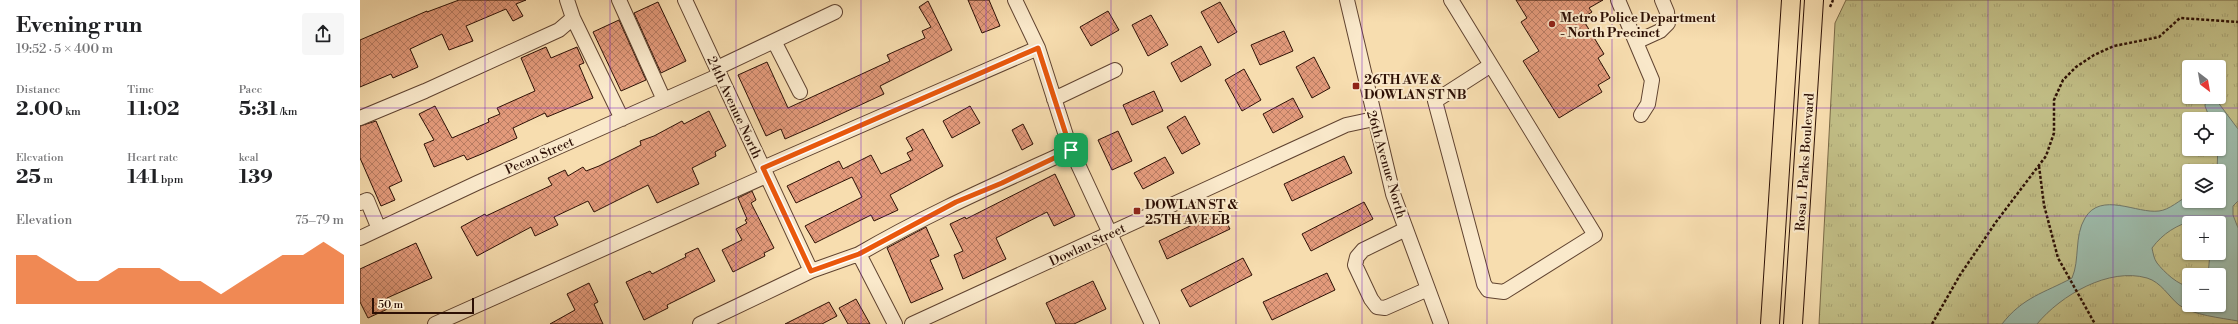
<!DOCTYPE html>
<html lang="en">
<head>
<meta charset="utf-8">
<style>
  :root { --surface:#fff; --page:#f6f6f6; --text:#202124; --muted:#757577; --accent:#ea580c }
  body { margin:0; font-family:"Libre Bodoni",serif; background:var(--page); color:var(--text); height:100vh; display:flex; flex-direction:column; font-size:15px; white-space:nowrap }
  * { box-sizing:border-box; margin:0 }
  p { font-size:13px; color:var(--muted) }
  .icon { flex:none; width:22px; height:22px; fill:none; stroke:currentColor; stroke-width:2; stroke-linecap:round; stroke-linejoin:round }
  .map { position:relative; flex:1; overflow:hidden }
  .panel { display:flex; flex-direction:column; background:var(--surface); width:360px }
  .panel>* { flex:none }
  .needle { width:26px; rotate:149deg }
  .controls { position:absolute; left:1822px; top:60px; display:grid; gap:8px }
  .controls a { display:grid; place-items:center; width:44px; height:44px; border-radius:4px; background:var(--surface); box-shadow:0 1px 3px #0004; font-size:20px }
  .scale { position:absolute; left:12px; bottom:10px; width:102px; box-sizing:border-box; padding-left:4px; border:2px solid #2d1005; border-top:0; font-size:11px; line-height:14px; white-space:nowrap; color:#2d1005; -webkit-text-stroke:3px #fae9cb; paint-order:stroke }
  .pin { position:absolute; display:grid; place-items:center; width:34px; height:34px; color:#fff; margin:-17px; border-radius:8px; box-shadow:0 2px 6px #0006 }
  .round { display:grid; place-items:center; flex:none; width:42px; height:42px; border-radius:4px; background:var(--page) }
  .overview { display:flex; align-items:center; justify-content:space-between; height:68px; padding:0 16px }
  h1 { font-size:22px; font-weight:700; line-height:30px }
  .metrics { display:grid; grid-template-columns:repeat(3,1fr); gap:6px; height:68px; padding:4px 16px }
  .metrics div { display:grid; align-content:center }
  .metrics b { font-size:20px; font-weight:700 }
  .metrics small { font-size:11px; font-weight:400 }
  .metrics p { font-size:11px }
  .chart { height:112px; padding:8px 16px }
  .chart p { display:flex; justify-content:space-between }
  .chart svg { width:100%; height:72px; margin-top:4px; fill:var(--accent); opacity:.7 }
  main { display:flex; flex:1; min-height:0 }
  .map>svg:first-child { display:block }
</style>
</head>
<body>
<main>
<section class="panel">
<div class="overview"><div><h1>Evening run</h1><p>19:52 · 5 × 400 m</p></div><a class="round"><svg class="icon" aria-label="share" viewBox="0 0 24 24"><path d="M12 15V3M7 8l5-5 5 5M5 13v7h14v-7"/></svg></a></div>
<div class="metrics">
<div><p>Distance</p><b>2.00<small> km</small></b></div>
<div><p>Time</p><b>11:02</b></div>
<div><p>Pace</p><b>5:31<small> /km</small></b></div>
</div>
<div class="metrics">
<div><p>Elevation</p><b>25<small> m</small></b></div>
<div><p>Heart rate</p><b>141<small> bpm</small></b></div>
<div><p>kcal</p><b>139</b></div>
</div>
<div class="chart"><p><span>Elevation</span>75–79 m</p>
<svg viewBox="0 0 160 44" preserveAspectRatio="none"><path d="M0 44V14L10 14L20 22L30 30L40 30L50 22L60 22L70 22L80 30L90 30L100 38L110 30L120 22L130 14L140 14L150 6L160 14V44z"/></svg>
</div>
</section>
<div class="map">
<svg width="1878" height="324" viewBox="0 0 1878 324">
  <defs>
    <pattern id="grass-tufts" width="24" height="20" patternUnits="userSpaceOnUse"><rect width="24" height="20" fill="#c2bf87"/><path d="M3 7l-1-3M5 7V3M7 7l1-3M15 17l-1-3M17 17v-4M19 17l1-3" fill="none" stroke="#a7a373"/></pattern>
    <pattern id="building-cross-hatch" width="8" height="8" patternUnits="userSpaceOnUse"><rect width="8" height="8" fill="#e39a7b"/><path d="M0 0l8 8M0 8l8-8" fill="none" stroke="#b87c63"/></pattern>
  </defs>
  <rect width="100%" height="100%" fill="#f7ddaf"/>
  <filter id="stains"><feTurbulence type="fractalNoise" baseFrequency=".005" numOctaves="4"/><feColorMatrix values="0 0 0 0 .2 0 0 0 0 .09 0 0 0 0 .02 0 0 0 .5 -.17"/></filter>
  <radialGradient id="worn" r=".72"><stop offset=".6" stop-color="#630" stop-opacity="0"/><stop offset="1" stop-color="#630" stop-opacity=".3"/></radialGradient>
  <path fill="url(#grass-tufts)" stroke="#786846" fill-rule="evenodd" d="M1486,0H1878V324H1459L1475,23ZM1829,67H1859V97H1829ZM1829,119H1859V149H1829ZM1829,171H1859V201H1829ZM1829,223H1859V253H1829ZM1829,275H1859V305H1829Z"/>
  <path fill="#9dbcac" stroke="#707769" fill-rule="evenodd" d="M1846,97H1854L1878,129V201L1873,206V215L1878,228V321C1862,318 1832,315 1819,305C1809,297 1801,282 1787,278C1749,267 1701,295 1677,324H1642C1663,297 1684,293 1712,278C1720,260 1714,236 1725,218C1741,191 1777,214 1799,211C1809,210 1820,200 1829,195V201H1859V171H1857L1859,119H1850L1845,106ZM1834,220L1845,223H1859V253H1850L1848,275H1859V305H1829V286C1819,286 1804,272 1797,263C1794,259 1793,253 1792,248C1803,233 1817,225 1834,220Z"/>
  <path fill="url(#building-cross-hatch)" stroke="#2d1005" d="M99,0H166L156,4L163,16L153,21L146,9L106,26L113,41L89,50L82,34L50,49L58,67L33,78L31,74L0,87V40L67,11V12Z
    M608,0H629L640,26L622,33Z
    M1156,0H1243L1229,8L1232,12L1222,18L1244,54L1238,58L1250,78L1238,85L1242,92L1199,118L1163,61L1179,51L1161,22L1167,18Z
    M568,1L592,50L520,86L524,94L457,125L425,139L421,129L406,136L378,75L407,62L428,108L530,61L527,55L565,38L562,31L571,27L559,7Z
    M298,2L326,61L301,73L274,13Z
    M860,2L877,32L858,43L841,12Z
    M748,11L759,30L731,46L720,27Z
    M791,15L808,45L788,56L772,25Z
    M259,20L286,80L261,91L233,32Z
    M924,31L933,51L900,65L891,45Z
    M841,46L851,65L821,82L811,63Z
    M186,47L191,58L217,47L224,63L219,65L233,98L187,117L185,113L153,128L157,138L124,153L107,160L104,155L74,167L64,144L74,140L59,114L75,106L92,138L129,122L128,119L140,114L137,108L175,91L161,58Z
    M954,57L970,88L952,98L936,67Z
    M884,69L901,100L882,111L865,80Z
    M794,91L803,111L772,125L763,105Z
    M933,98L943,117L913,133L903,114Z
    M610,106L620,123L592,138L583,121Z
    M349,111L366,146L355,152L356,156L332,168L339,184L297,203L288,185L234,212L228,201L194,217L198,225L175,236L171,227L117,256L101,227L125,214L126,216L192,185L188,178L205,170L208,176L223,167L226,171L239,166L281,145L280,141L294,136L322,121L324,124Z
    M825,116L840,144L822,154L807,127Z
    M16,121L42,181L29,187L35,200L21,206L0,158V126Z
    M663,124L673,144L662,150L652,130Z
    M563,129L583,166L530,195L538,210L514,221L511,215L455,243L445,226L502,197L492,177L436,203L427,186L479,161L483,169L511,155L521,174L551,160L547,153L553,150L546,138Z
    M758,131L772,161L752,170L738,140Z
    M984,156L992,173L932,201L924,184Z
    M805,157L814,173L783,189L774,173Z
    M695,174L715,216L694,226L687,212L636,238L646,259L603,279L594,255L603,251L590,224L605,217L606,219Z
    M392,191L396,200L391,203L414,248L404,253L405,256L373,272L362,250L382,240L376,229L387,223L385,220L387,219L378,198Z
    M1004,202L1013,219L951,251L942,234Z
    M861,211L870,229L807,259L799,241Z
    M566,227L579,256L570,260L583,289L551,303L527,248Z
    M56,243L72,278L27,298L32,307L8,318L0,302V269Z
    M338,248L355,281L307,305L308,308L284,320L266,282L290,271L292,274L326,257L325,254Z
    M883,258L892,275L830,307L821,290Z
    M967,273L975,290L912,320L903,302Z
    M733,281L746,309L714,324H696L686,303Z
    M229,283L238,302L234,304L243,324H190L215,310L207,294Z
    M496,299L510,324H488L479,308Z
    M469,302L477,316L462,324H425Z"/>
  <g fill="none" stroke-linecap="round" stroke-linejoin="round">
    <g stroke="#604330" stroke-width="16">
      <path id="minor" d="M259,0L304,100
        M325,0L451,271
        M655,0L678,48L709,145L792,324
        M987,0L1033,194L1081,324
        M1091,0L1093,3C1140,80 1188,157 1235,235L1144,292L1128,290L1124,284L1075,101L1131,65
        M1258,0L1292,80L1288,104L1281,115
        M213,18L262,119
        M414,41L440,92
        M1276,42L1300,31L1308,23L1307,12L1302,0
        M357,68L475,12
        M694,99L755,70
        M0,118L65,91L199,30L213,18L207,0
        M403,168L678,48
        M0,203L7,200L19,229
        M1046,229L1003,250L997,257L995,265L1011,299L1017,307L1025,308L1068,289
        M0,238L117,183L360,75
        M499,254C567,214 639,183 711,150
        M75,324L406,176
        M340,324L451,271L499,254L535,324
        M552,324L986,125L1014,119"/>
    </g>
    <g stroke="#2d1005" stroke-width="20">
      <path id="major" d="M1410,324L1431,0
        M1433,324L1454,0"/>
    </g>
    <path stroke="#2d1005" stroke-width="2.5" stroke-dasharray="3 2" stroke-linecap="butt" d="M1470,7L1473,0
      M1679,166L1684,205L1698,258L1735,324
      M1572,324L1600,275L1636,222L1686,156L1694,133V100L1703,80L1716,67L1734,55L1754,46L1799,37L1820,18L1878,22"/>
    <use href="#minor" stroke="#fae9cb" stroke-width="14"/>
    <use href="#major" stroke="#f7ddaf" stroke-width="18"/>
  </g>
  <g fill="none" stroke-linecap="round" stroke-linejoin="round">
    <g stroke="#fff" stroke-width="8">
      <path id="route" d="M678,48L711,150L642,183L596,202L499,254L451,271L403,168Z"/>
    </g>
    <use href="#route" stroke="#ea580c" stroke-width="5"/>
  </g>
  <path fill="none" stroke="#7b2cbf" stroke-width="1" stroke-opacity="0.55" d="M125,0V324M250,0V324M376,0V324M501,0V324M626,0V324M751,0V324M876,0V324M1002,0V324M1127,0V324M1252,0V324M1377,0V324M1502,0V324M1628,0V324M1753,0V324M0,108H1878M0,216H1878"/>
  <g fill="#8f2418" stroke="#fae9cb" stroke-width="1.5">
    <circle cx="1192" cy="24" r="4"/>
    <rect x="992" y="82" width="8" height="8" rx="2"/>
    <rect x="773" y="207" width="8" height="8" rx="2"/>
  </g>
  <g text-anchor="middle" stroke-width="4" stroke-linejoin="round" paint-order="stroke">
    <g font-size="13" font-weight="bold" fill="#2d1005" stroke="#fae9cb" text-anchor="start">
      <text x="1200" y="22">Metro Police Department<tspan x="1200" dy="15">- North Precinct</tspan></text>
      <text x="1004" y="84">26TH AVE &amp;<tspan x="1004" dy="15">DOWLAN ST NB</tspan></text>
      <text x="785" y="209">DOWLAN ST &amp;<tspan x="785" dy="15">25TH AVE EB</tspan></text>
    </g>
    <g font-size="13" fill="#2d1005" stroke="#fae9cb">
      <text transform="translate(375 107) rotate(65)" y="5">24th Avenue North</text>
      <text transform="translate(179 155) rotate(-24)" y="5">Pecan Street</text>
      <text transform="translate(1444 162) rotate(-86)" y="5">Rosa L Parks Boulevard</text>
      <text transform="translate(1027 164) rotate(74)" y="5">26th Avenue North</text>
      <text transform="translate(727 244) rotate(-25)" y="5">Dowlan Street</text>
    </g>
  </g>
  <rect width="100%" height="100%" filter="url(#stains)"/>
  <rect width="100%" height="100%" fill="url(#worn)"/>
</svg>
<div class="controls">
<a><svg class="needle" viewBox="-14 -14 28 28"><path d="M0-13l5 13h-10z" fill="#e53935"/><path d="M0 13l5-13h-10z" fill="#757577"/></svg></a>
<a><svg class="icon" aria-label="locate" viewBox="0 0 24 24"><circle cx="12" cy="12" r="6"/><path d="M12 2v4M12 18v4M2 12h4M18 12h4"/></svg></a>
<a><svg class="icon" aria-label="layers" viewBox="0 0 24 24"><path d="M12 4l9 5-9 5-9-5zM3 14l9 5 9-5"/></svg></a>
<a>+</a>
<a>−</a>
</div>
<div class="scale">50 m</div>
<div class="pin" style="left:711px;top:150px;background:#1e9e55"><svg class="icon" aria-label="arrive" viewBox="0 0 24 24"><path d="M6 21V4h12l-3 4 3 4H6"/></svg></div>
</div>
</main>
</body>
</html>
